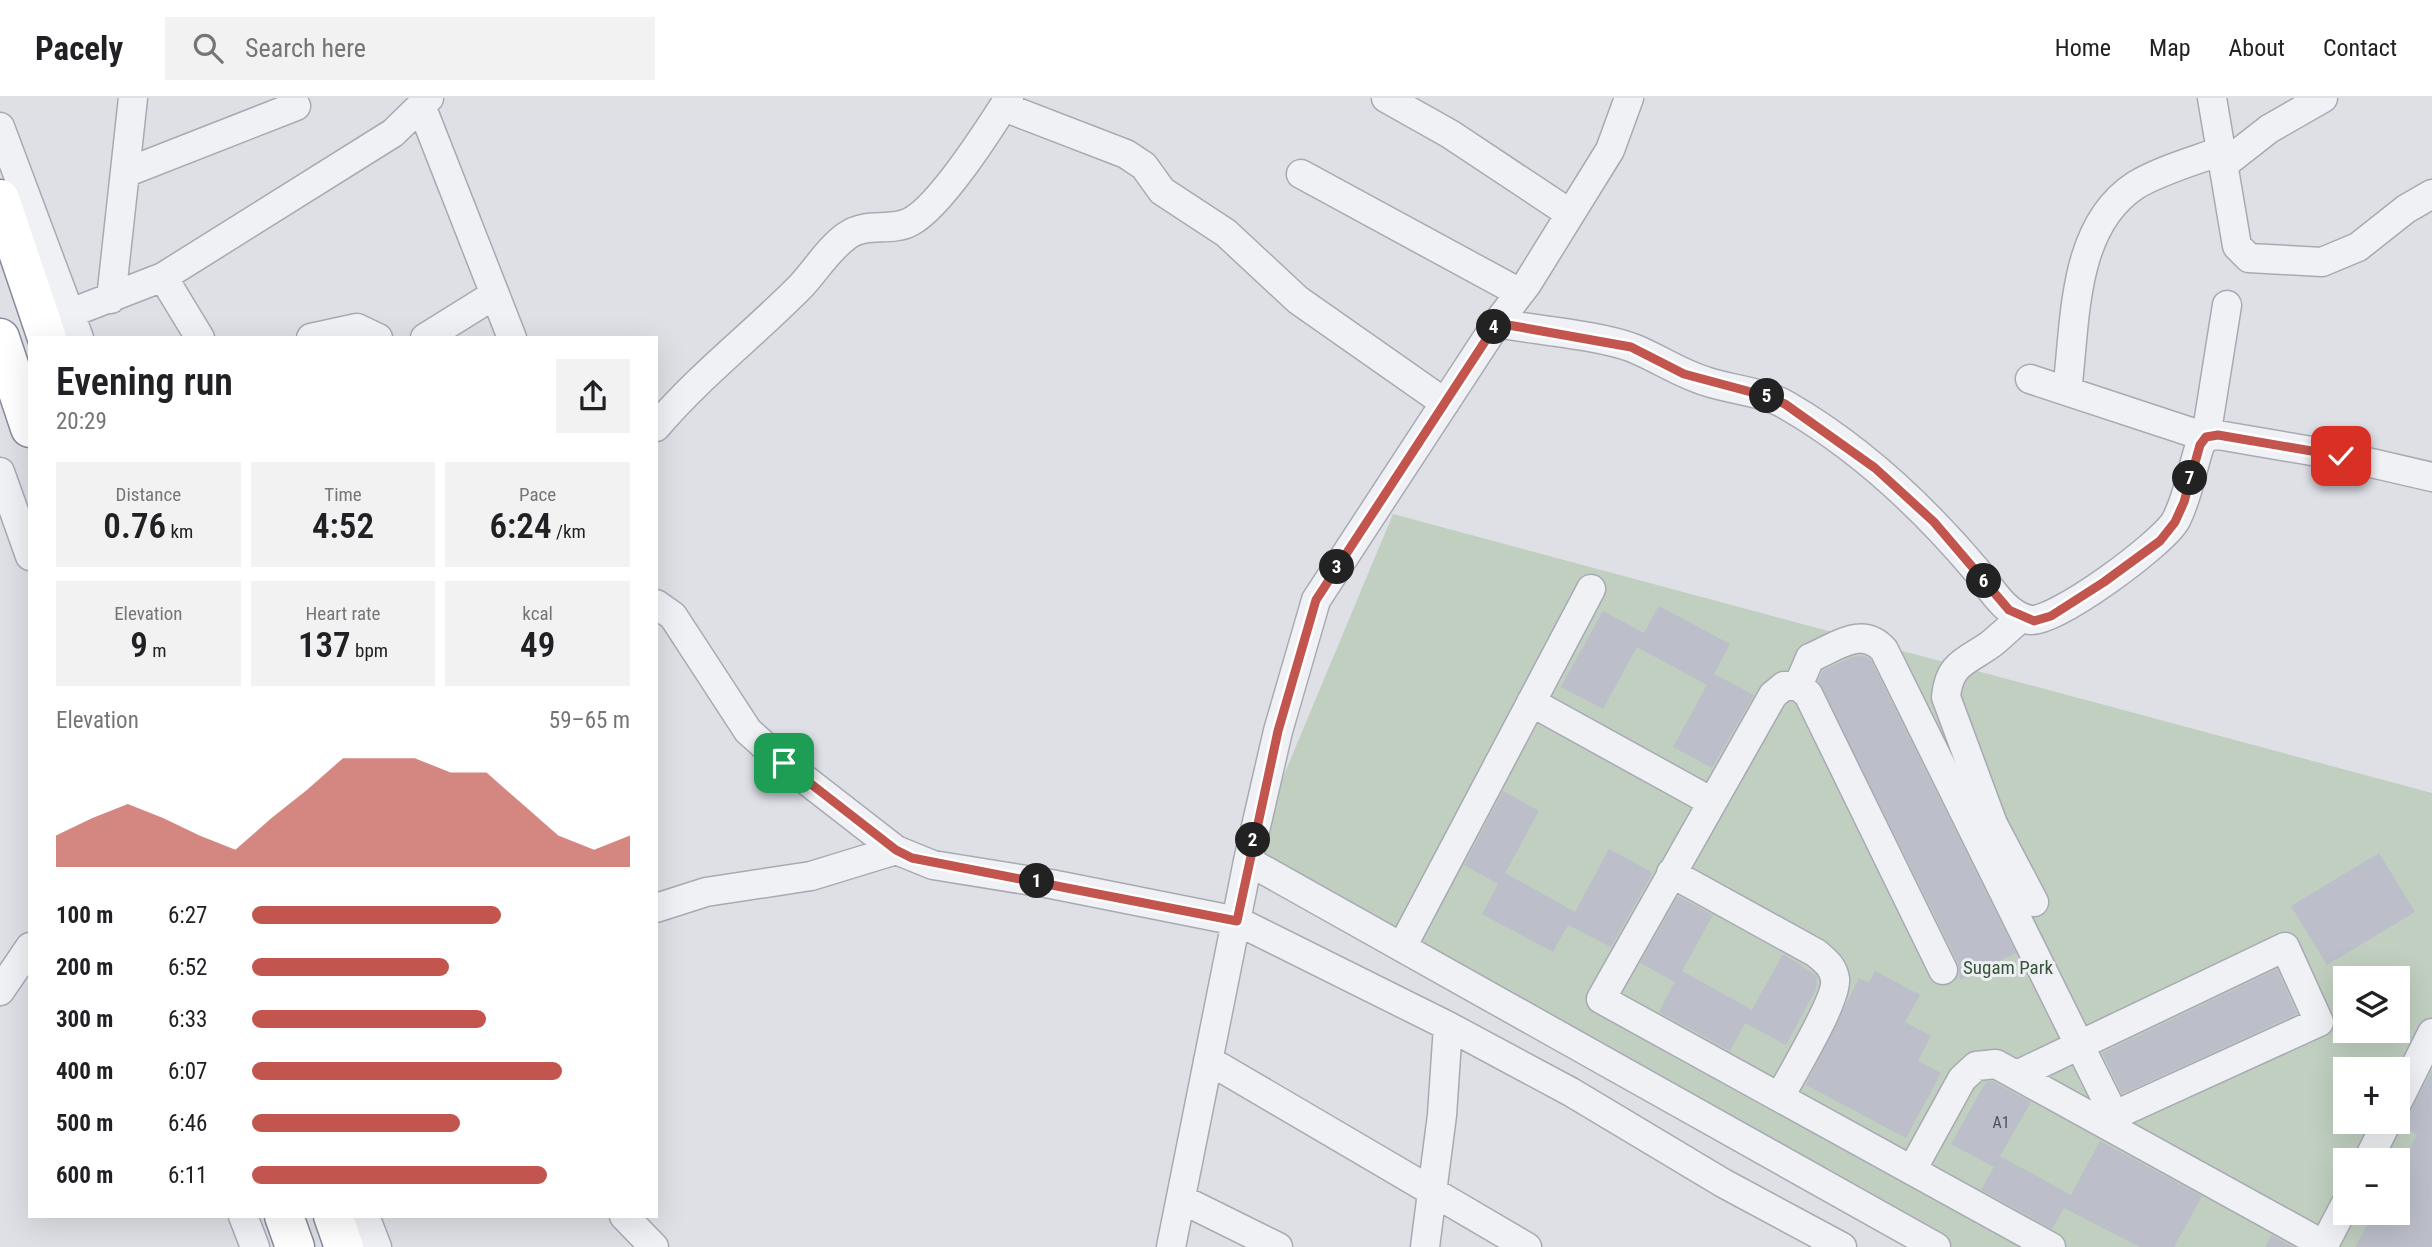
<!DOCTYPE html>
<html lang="en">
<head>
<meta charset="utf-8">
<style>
  :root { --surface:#fff; --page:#f2f2f2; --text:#202124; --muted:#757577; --line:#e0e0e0; --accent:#c2554d }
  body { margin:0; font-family:"Roboto Condensed",sans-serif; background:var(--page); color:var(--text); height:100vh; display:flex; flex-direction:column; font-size:26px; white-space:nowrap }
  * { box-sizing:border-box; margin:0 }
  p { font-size:23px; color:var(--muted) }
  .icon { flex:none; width:38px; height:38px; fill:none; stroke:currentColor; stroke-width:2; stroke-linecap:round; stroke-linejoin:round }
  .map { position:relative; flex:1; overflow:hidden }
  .panel { position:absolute; left:28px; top:238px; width:630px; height:882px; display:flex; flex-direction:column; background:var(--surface); border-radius:0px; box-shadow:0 7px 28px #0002 }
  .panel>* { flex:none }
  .fabs { position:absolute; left:2333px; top:868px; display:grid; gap:14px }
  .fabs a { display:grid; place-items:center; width:77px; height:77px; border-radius:0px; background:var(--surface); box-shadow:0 7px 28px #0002; font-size:35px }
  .pin { position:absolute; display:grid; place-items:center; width:60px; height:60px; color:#fff; margin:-30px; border-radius:14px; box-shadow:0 4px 10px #0006 }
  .km { position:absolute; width:35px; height:35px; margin:-18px; border-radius:50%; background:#222; color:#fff; font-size:19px; line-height:35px; text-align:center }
  .round { display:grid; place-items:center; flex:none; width:74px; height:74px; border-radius:0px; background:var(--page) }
  .head { display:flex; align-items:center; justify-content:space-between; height:119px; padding:0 28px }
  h1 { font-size:38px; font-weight:600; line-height:52px }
  .stats { display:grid; grid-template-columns:repeat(3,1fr); gap:10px; height:119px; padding:7px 28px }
  .stats div { display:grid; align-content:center; border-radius:0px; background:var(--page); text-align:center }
  .stats b { font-size:35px; font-weight:600 }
  .stats small { font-size:19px; font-weight:400 }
  .stats p { font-size:19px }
  .chart { height:196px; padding:14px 28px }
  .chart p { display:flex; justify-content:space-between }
  .chart svg { width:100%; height:126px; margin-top:7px; fill:var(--accent); opacity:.7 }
  ul { padding:0 28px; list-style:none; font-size:23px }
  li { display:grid; grid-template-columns:112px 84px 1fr; align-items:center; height:52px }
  li i { height:18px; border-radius:9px; background:var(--accent) }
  header { display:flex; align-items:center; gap:42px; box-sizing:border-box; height:98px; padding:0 35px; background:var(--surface); border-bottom:2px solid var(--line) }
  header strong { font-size:33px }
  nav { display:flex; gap:38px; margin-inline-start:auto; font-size:24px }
  .search { width:490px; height:63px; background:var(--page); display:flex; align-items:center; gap:18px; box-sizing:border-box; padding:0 24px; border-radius:0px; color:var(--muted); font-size:26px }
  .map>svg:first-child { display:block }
</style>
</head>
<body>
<header>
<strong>Pacely</strong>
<div class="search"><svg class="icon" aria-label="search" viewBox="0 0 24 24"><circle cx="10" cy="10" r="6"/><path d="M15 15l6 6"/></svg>Search here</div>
<nav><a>Home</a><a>Map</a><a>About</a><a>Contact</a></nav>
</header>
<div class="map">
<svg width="2432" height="1149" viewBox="0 0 2432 1149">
  <rect width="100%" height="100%" fill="#dee0e6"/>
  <path fill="#c0cfc0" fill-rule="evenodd" d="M1393,416L2432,695V1149H1936L1248,763ZM2345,880H2398V933H2345ZM2345,971H2398V1024H2345ZM2345,1062H2398V1115H2345Z"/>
  <path fill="#bcbec9" d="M1659,508L1730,546L1714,576L1754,597L1712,670L1673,649L1707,587L1637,549L1603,611L1561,589L1603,513L1644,535Z
    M1863,558L1871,562L2016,855L1960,882L1958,865L1818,583L1823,572L1853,559Z
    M1503,693L1539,713L1505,775L1575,814L1609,751L1650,773L1652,776L1611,849L1568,827L1553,854L1482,816L1498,786L1464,767Z
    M2379,755L2415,814L2327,867L2291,808Z
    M1678,798L1713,817L1682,873L1752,912L1783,856L1817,878L1816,891L1786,947L1745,925L1730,953L1659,914L1675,884L1640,865Z
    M2277,871L2297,916L2122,996L2102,955Z
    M1875,873L1920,897L1905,924L1931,938L1918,963L1941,975L1906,1040L1806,987L1859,880L1869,885Z
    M2432,973V1149H2355L2374,1115H2398V1072L2417,1037L2403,1029V1024Z
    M1992,983L2031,1004L2000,1058L2071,1097L2100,1043L2202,1098L2174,1149H2140L2064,1110L2052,1131L1981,1092L1994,1069L1951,1046L1986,984Z
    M2272,1137L2293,1149H2265Z"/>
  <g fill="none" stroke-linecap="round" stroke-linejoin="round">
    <g stroke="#a8aab3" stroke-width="31">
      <path id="minor" d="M1386,0L1450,36L1569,115
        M2212,0L2237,148L2249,160L2322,164L2358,149L2406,111L2432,96
        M1004,9L1126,56L1144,68L1162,93L1226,135L1298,202L1445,305
        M422,10L512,240
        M0,29L79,240
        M2223,67L2269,31L2323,0
        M125,75L296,8
        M1301,76L1520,195
        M163,179L200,240
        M111,201L133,0
        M63,218L163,179L393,35L429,0
        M1497,225C1535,232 1598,237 1633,250C1658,260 1679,275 1705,283C1731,292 1761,293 1786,307C1859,349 1923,409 1977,473C1991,491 2006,517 2030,522C2054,526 2164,445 2176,422C2188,399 2192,371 2200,347L2206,339L2218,337L2341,358L2432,379
        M311,240L357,230L378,240
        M425,240L494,197
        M2030,281L2206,339L2227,207
        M2067,293C2076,224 2071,129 2136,87C2161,72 2194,63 2221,53
        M656,329C700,277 754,236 801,188C816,172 830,149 848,137C866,124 891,134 910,124C940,109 990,30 1009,0
        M0,374L30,458
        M656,506L673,518L748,633L784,665L896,752L933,767L1051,786L1237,823L1448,928L1571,994L1723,1085L1842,1149
        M2021,520C2011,528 2001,538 1991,546C1966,564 1949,565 1946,599L1993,726L2034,804
        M1798,588L1810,560C1836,549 1862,527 1884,552L2114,1017
        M1531,604L1712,704
        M1248,763L1936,1149
        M1671,775L1816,855C1825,863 1833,868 1835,881C1838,901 1791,977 1780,999
        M656,810L706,794L811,778L896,752
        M1402,849L1591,491
        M1943,872L1808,596L1798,588H1784L1773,597L1601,901L2051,1149
        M0,893L30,849
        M1208,962L1527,1149
        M2019,976L2285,849L2319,924L2102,1023
        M2398,1003L2432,935
        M2368,1062L2387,1024
        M1912,1072L1962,981L1976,968L1996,966L2324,1147
        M1181,1101L1278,1149
        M243,1118L255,1149
        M365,1118L377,1149
        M624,1118L654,1149
        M1171,1149L1248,763L1278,633L1316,502L1497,225L1527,186L1610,52L1629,0
        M1425,1149L1442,1017L1448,928
        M2323,1149L2345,1107"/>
    </g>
    <g stroke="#878a9c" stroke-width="41">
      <path id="highway" d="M0,101L47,240
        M0,240L30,330
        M284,1118L295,1149
        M333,1118L344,1149"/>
    </g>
    <use href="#minor" stroke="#f0f1f5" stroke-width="28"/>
    <use href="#highway" stroke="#fff" stroke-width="38"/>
  </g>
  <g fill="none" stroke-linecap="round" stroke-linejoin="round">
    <g stroke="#fff" stroke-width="14">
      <path id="route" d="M784,665L896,752L912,760L1237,823L1278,633L1316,502L1497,225L1631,249L1684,276L1766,298L1785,306L1875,370L1934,424L2009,512L2034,523L2051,518L2104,484L2160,443L2175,424L2184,404L2200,347L2206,339L2218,337L2341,358"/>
    </g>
    <use href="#route" stroke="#c2554d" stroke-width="9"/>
  </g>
  <g text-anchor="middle" stroke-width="6" stroke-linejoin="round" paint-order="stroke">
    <g font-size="16" fill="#4e505f">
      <text x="2001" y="1030">A1</text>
    </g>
    <g font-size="19" fill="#375638" stroke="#edeff4">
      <text x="2008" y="876">Sugam Park</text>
    </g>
  </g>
</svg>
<div class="fabs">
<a><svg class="icon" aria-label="layers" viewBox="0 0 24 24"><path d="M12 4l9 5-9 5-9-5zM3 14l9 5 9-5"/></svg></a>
<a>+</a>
<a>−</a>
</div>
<div class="pin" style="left:784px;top:665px;background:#1e9e55"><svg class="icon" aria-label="arrive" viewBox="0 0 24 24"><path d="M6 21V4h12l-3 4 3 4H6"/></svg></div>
<div class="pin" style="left:2341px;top:358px;background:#d93025"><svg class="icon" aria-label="check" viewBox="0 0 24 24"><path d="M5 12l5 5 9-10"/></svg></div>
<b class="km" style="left:1037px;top:783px">1</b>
<b class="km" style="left:1253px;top:742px">2</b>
<b class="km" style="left:1337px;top:469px">3</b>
<b class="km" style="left:1494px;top:229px">4</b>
<b class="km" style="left:1767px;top:298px">5</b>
<b class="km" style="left:1984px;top:483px">6</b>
<b class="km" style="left:2190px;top:380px">7</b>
<section class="panel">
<div class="head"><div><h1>Evening run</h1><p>20:29</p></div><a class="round"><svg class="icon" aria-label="share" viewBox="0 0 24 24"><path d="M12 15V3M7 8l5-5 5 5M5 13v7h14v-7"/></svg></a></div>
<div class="stats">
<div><p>Distance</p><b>0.76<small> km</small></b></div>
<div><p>Time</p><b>4:52</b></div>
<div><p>Pace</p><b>6:24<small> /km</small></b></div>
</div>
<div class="stats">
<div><p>Elevation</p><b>9<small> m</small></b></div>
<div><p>Heart rate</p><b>137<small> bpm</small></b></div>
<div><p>kcal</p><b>49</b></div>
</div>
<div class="chart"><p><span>Elevation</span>59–65 m</p>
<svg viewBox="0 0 160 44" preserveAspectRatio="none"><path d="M0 44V33L10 27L20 22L30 27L40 33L50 38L60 27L70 17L80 6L90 6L100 6L110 11L120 11L130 22L140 33L150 38L160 33V44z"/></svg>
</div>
<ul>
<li><b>100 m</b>6:27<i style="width:66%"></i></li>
<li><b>200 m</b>6:52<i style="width:52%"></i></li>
<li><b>300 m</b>6:33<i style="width:62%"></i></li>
<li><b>400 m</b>6:07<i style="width:82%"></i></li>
<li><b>500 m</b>6:46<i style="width:55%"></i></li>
<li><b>600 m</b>6:11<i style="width:78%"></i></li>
</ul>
</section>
</div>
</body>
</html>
